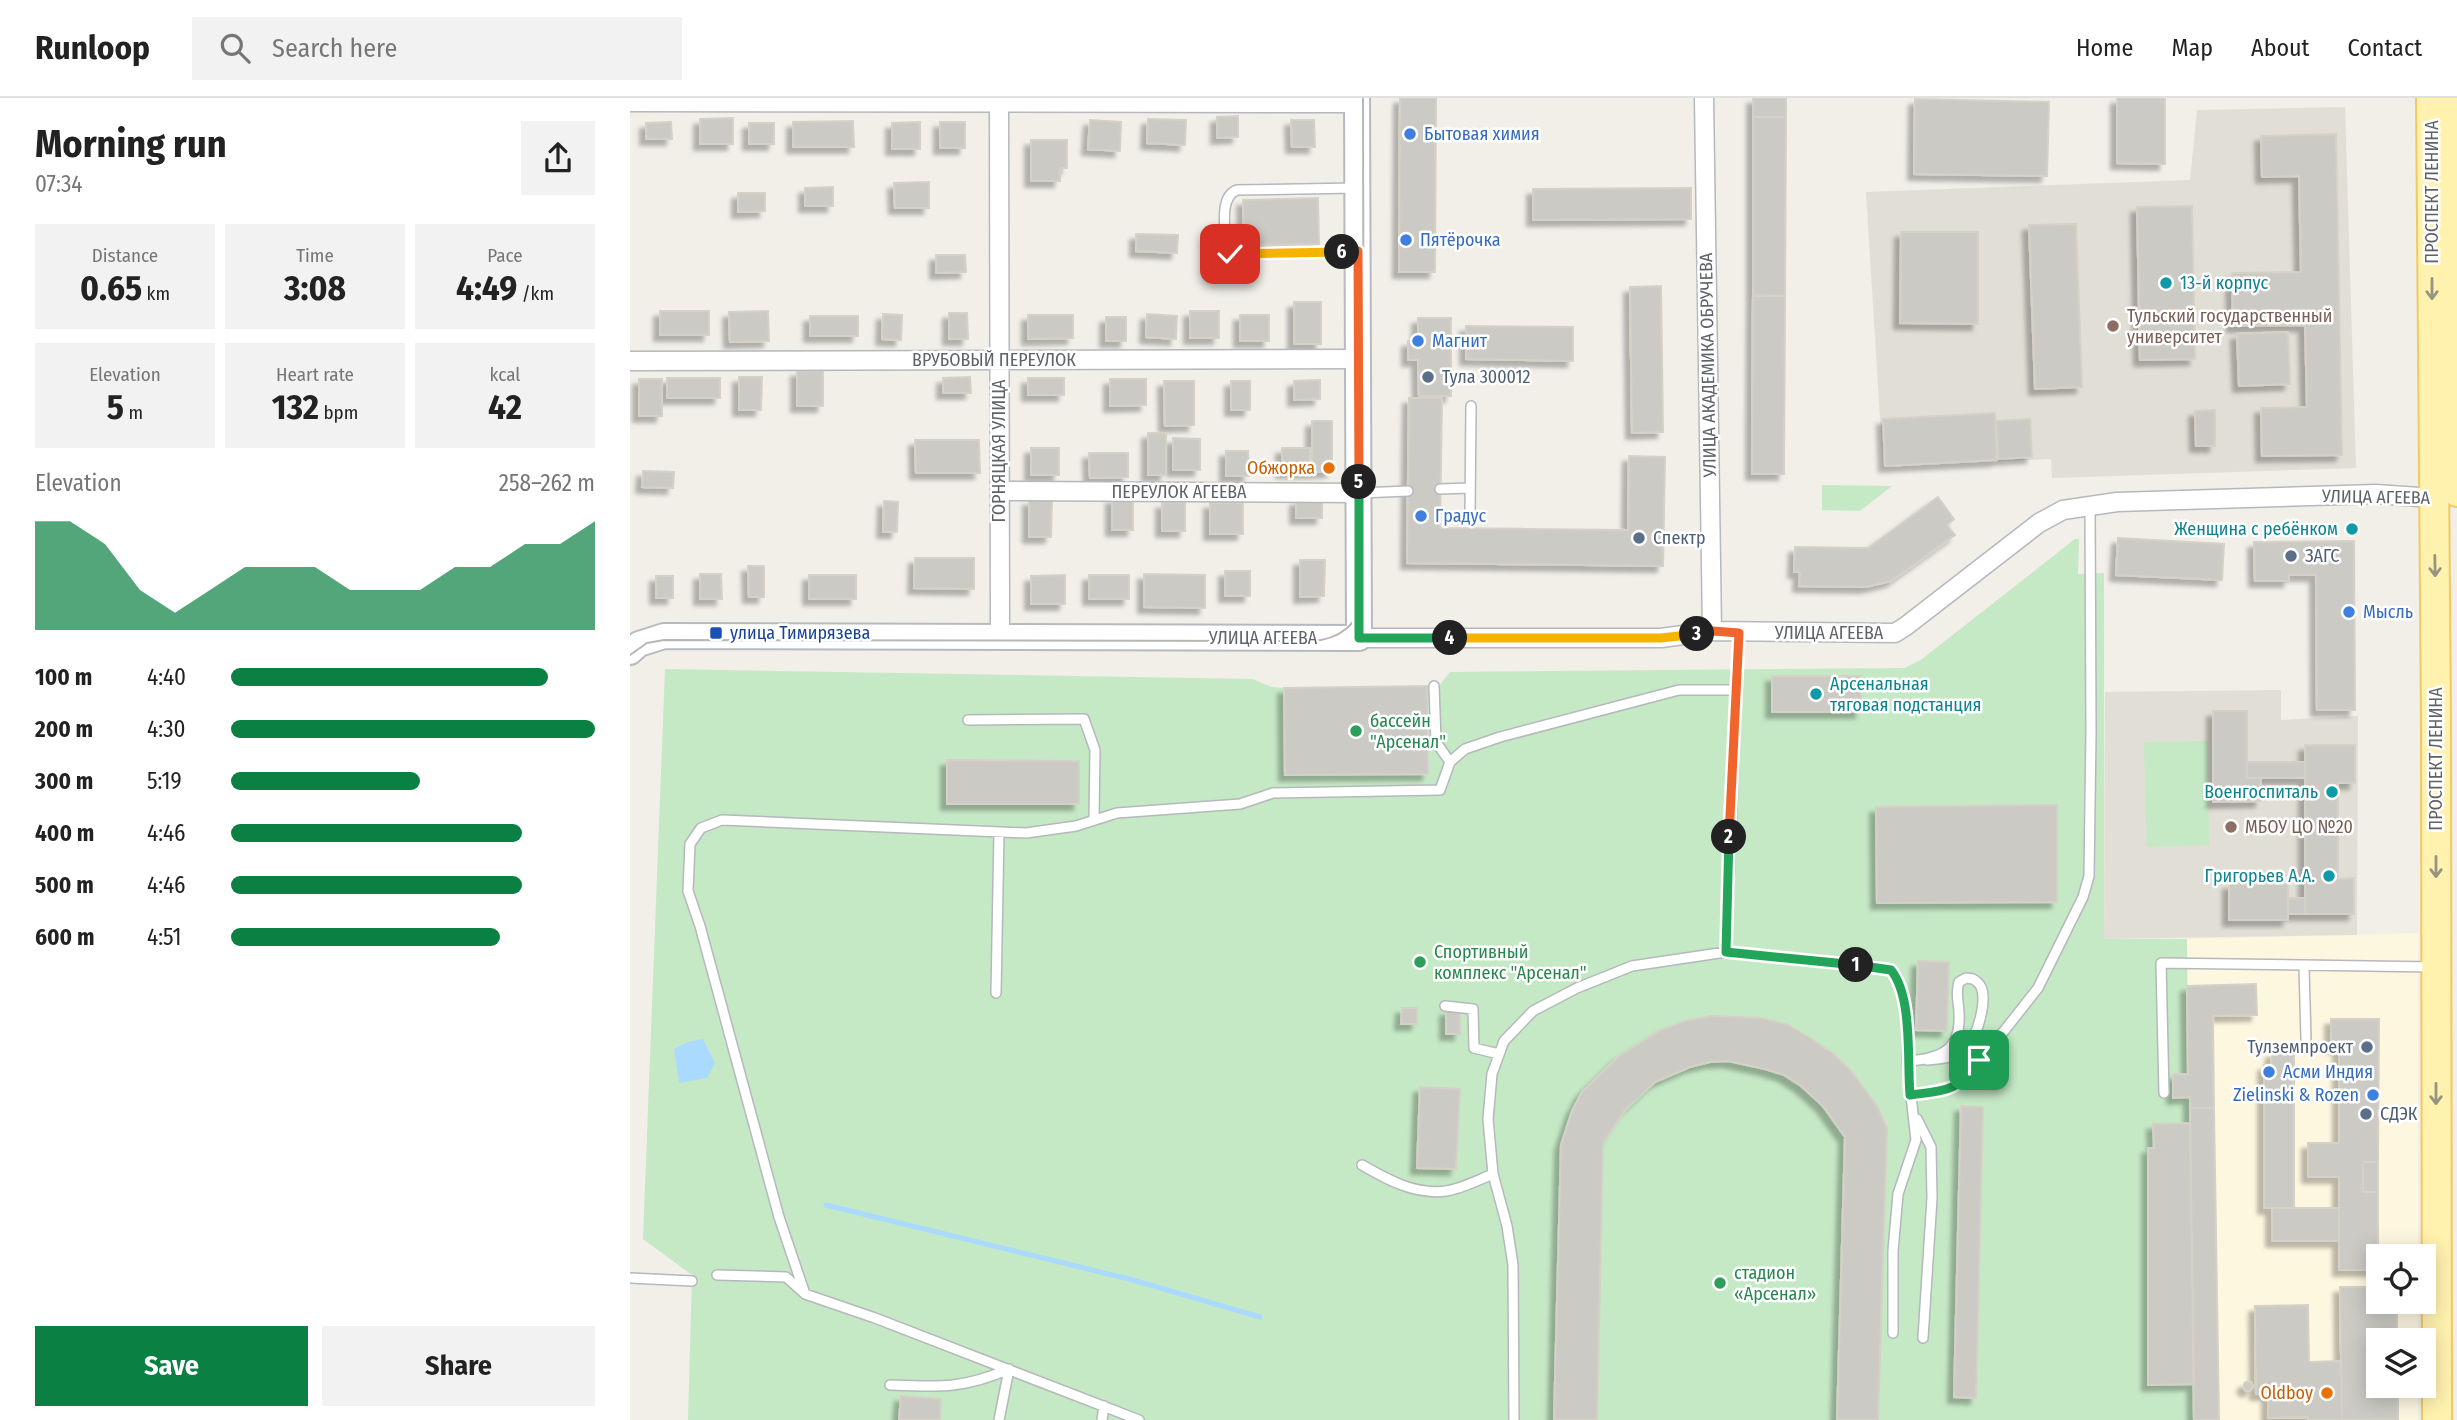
<!DOCTYPE html>
<html lang="en">
<head>
<meta charset="utf-8">
<style>
  :root { --surface:#fff; --page:#f2f2f2; --text:#222; --muted:#767676; --line:#e0e0e0; --accent:#0b8043 }
  body { margin:0; font-family:"Fira Sans Condensed",sans-serif; background:var(--page); color:var(--text); height:100vh; display:flex; flex-direction:column; font-size:26px; white-space:nowrap }
  * { box-sizing:border-box; margin:0 }
  p { font-size:23px; color:var(--muted) }
  .icon { flex:none; width:38px; height:38px; fill:none; stroke:currentColor; stroke-width:2; stroke-linecap:round; stroke-linejoin:round }
  .map { position:relative; flex:1; overflow:hidden }
  .panel { display:flex; flex-direction:column; background:var(--surface); width:630px }
  .panel>* { flex:none }
  .fabs { position:absolute; left:1736px; top:1146px; display:grid; gap:14px }
  .fabs a { display:grid; place-items:center; width:70px; height:70px; border-radius:0px; background:var(--surface); box-shadow:0 4px 18px #0003; font-size:35px }
  .pin { position:absolute; display:grid; place-items:center; width:60px; height:60px; color:#fff; margin:-30px; border-radius:14px; box-shadow:0 4px 10px #0006 }
  .km { position:absolute; width:35px; height:35px; margin:-18px; border-radius:50%; background:#222; color:#fff; font-size:19px; line-height:35px; text-align:center }
  .round { display:grid; place-items:center; flex:none; width:74px; height:74px; border-radius:0px; background:var(--page) }
  .headline { display:flex; align-items:center; justify-content:space-between; height:119px; padding:0 35px }
  h1 { font-size:38px; font-weight:700; line-height:52px }
  .figures { display:grid; grid-template-columns:repeat(3,1fr); gap:10px; height:119px; padding:7px 35px }
  .figures div { display:grid; align-content:center; border-radius:0px; background:var(--page); text-align:center }
  .figures b { font-size:35px; font-weight:700 }
  .figures small { font-size:19px; font-weight:400 }
  .figures p { font-size:19px }
  .chart { height:196px; padding:14px 35px }
  .chart p { display:flex; justify-content:space-between }
  .chart svg { width:100%; height:126px; margin-top:7px; fill:var(--accent); opacity:.7 }
  .action { display:flex; gap:14px; margin-top:auto; padding:14px 35px }
  .action a { flex:1; height:80px; border-radius:0px; background:var(--accent); color:#fff; font-size:28px; font-weight:700; line-height:80px; text-align:center }
  .action a+a { background:var(--page); color:var(--text) }
  ul { padding:0 35px; list-style:none; font-size:23px }
  li { display:grid; grid-template-columns:112px 84px 1fr; align-items:center; height:52px }
  li i { height:18px; border-radius:9px; background:var(--accent) }
  header { display:flex; align-items:center; gap:42px; box-sizing:border-box; height:98px; padding:0 35px; background:var(--surface); border-bottom:2px solid var(--line) }
  header strong { font-size:33px }
  nav { display:flex; gap:38px; margin-inline-start:auto; font-size:24px }
  .search { width:490px; height:63px; background:var(--page); display:flex; align-items:center; gap:18px; box-sizing:border-box; padding:0 24px; border-radius:0px; color:var(--muted); font-size:26px }
  main { display:flex; flex:1; min-height:0 }
  .map>svg:first-child { display:block }
</style>
</head>
<body>
<header>
<strong>Runloop</strong>
<div class="search"><svg class="icon" aria-label="search" viewBox="0 0 24 24"><circle cx="10" cy="10" r="6"/><path d="M15 15l6 6"/></svg>Search here</div>
<nav><a>Home</a><a>Map</a><a>About</a><a>Contact</a></nav>
</header>
<main>
<section class="panel">
<div class="headline"><div><h1>Morning run</h1><p>07:34</p></div><a class="round"><svg class="icon" aria-label="share" viewBox="0 0 24 24"><path d="M12 15V3M7 8l5-5 5 5M5 13v7h14v-7"/></svg></a></div>
<div class="figures">
<div><p>Distance</p><b>0.65<small> km</small></b></div>
<div><p>Time</p><b>3:08</b></div>
<div><p>Pace</p><b>4:49<small> /km</small></b></div>
</div>
<div class="figures">
<div><p>Elevation</p><b>5<small> m</small></b></div>
<div><p>Heart rate</p><b>132<small> bpm</small></b></div>
<div><p>kcal</p><b>42</b></div>
</div>
<div class="chart"><p><span>Elevation</span>258–262 m</p>
<svg viewBox="0 0 160 44" preserveAspectRatio="none"><path d="M0 44V6L10 6L20 14L30 30L40 38L50 30L60 22L70 22L80 22L90 30L100 30L110 30L120 22L130 22L140 14L150 14L160 6V44z"/></svg>
</div>
<ul>
<li><b>100 m</b>4:40<i style="width:87%"></i></li>
<li><b>200 m</b>4:30<i style="width:100%"></i></li>
<li><b>300 m</b>5:19<i style="width:52%"></i></li>
<li><b>400 m</b>4:46<i style="width:80%"></i></li>
<li><b>500 m</b>4:46<i style="width:80%"></i></li>
<li><b>600 m</b>4:51<i style="width:74%"></i></li>
</ul>
<div class="action"><a>Save</a><a>Share</a></div>
</section>
<div class="map">
<svg width="1827" height="1322" viewBox="0 0 1827 1322">
  <defs>
    <filter id="shadow"><feDropShadow dx="-6" dy="6" stdDeviation="2" flood-color="#0004"/></filter>
  </defs>
  <rect width="100%" height="100%" fill="#f1efe8"/>
  <path fill="#fef7e0" d="M1788,835V1158H1748V1204H1788V1242H1748V1288H1788V1322H1564L1560,1000H1543V976H1558L1557,841Z"/>
  <path fill="#e1ded6" d="M1715,9L1726,370L1422,380L1421,361L1253,369L1236,94L1560,82L1567,12Z
    M1651,592V622L1728,618L1727,837L1474,841L1475,594Z"/>
  <path fill="#c5e8c5" d="M1192,387L1262,388L1230,413L1192,412Z
    M1445,441H1449L1448,476L1474,475V841H1557L1558,976H1544V999H1560V1025L1524,1026V1050H1518L1519,1287L1564,1286V1322H58L62,1177L13,1141L35,571L622,581L642,589L654,590L809,588L820,574L1275,570L1292,561Z
    M1578,643L1579,747L1517,749L1514,644Z"/>
  <path fill="#aadaff" d="M73,941L85,965L77,980L49,985L44,951L58,944Z"/>
  <g fill="none" stroke-linecap="round" stroke-linejoin="round">
    <path stroke="#aadaff" stroke-width="5" d="M196,1107L503,1182L630,1219"/>
  </g>
  <path fill="#cccac5" stroke="#d6d1c6" stroke-width="2" filter="url(#shadow)" d="M770,0H806L805,174H769Z
    M1123,0H1156V19H1123Z
    M1487,0H1535V66L1487,65Z
    M1285,1L1419,4L1417,78L1284,76Z
    M608,18V39L587,40V19Z
    M1123,19H1156L1155,198L1123,197Z
    M103,20V46H70V21Z
    M518,21L556,22L555,47L517,45Z
    M460,22L491,24L490,53L458,51Z
    M661,22H684L685,49H662Z
    M223,23L224,49H163V24Z
    M41,24L42,41H16V25Z
    M290,24V51H262V25Z
    M310,24H335V50H310Z
    M119,25H144V46H119Z
    M1706,36L1712,357L1632,358L1631,310L1677,309L1675,227L1603,228L1602,175L1671,174L1669,78L1632,79L1631,38Z
    M401,42H437V70H430V83H401Z
    M299,84V110H265L264,85Z
    M203,89V108H175V90Z
    M1061,90V121L903,122V91Z
    M108,95H135V113L108,114Z
    M688,100L689,146L614,147L613,102Z
    M1562,108L1565,261L1510,262L1507,109Z
    M1446,126L1452,289L1405,291L1399,127Z
    M1271,134H1348V226L1270,225Z
    M506,136L548,137L547,155L506,153Z
    M306,157H335L336,174L306,175Z
    M1031,188L1033,334L1002,335L1000,189Z
    M1123,198H1155L1154,376H1122Z
    M664,204H691V246H664Z
    M30,213H79V237H30Z
    M138,213L139,243L100,244L99,214Z
    M560,213H589V240H560Z
    M319,215H337L338,241H319Z
    M253,216L272,217L271,242L252,241Z
    M517,216L547,218L546,241L516,239Z
    M398,217H443V240L398,241Z
    M610,217H639V243H610Z
    M180,218H228V238H180Z
    M476,219H496V243H476Z
    M788,220H821V298H789L788,262H778V243H788Z
    M836,228L943,229V263L836,261Z
    M1658,234L1660,286L1609,288L1607,236Z
    M167,273H193V308H167Z
    M109,279H132L131,312H109Z
    M340,279L341,295H313V280Z
    M37,280H90V300H37Z
    M398,280H434V297H398Z
    M9,281H32V318H9Z
    M480,281H516V307L480,308Z
    M690,282V301L664,302V283Z
    M534,283H564V327L535,328Z
    M601,283H620V312H601Z
    M779,300H812L810,430L998,432L999,358L1035,359L1033,468L777,465Z
    M1585,312V348H1566L1565,313Z
    M1365,315L1367,362L1255,368L1253,321Z
    M1400,321L1402,359L1368,361L1366,323Z
    M682,323H702V373L682,374Z
    M518,335H536V377H518Z
    M543,340L570,341V372H543Z
    M285,342H349L350,375H286Z
    M401,350H429V377H401Z
    M652,350H680V374H652Z
    M596,353H618L619,378H596Z
    M459,355H498V379L460,380Z
    M13,373L44,374L43,390L12,389Z
    M1308,399L1324,421L1317,427L1325,437L1261,483L1236,489L1169,488L1170,474H1164L1165,449L1238,450Z
    M482,400H503V432H482Z
    M399,402H422L421,439H399Z
    M666,402H692V420H666Z
    M254,403L268,404L267,434H253Z
    M555,404V433H532V405Z
    M580,405H613V436H580Z
    M1488,440L1594,446L1592,482L1486,477Z
    M1724,443L1725,612H1687L1686,477H1659V483H1625L1624,444Z
    M285,460H344V491L284,490Z
    M670,462H695L694,498L670,499Z
    M118,468H134V499H119Z
    M595,473H620V498H595Z
    M70,476H91L92,501H70Z
    M514,476L575,477V510L514,509Z
    M179,477H226V501H179Z
    M435,477V506H401V478Z
    M459,477H499V501H459Z
    M26,478H43V500H26Z
    M1142,578H1231V614H1142Z
    M797,588L798,676L655,677L654,590Z
    M1583,613H1617V680H1631V703L1583,704Z
    M1675,647H1725V685H1708V781L1724,780V816H1675Z
    M317,662L449,663V706H317Z
    M1617,664H1675V680H1617Z
    M1427,707V804L1247,805L1246,709Z
    M1599,786H1658V822H1599Z
    M1658,800H1675V816H1658Z
    M1288,863L1319,864L1317,933L1286,932Z
    M1626,886L1627,917L1583,918L1584,1010H1560V999L1543,1000V976H1558L1557,888Z
    M772,910H787V926H771Z
    M816,912L830,913V936H816Z
    M1081,918L1132,920L1158,927L1182,941L1205,957L1221,973L1247,1008L1257,1030L1248,1322H1207L1215,1039L1192,1007L1171,988L1154,977L1135,971L1098,963L1080,964L1060,969L1025,984L995,1012L973,1045L967,1322H924L931,1047L942,1013L952,994L988,959L1031,932L1055,923Z
    M1701,921H1749L1748,1064H1733V1094H1748V1172H1709V1079H1678V1045H1709V949H1701Z
    M1642,954H1664V1110H1634V967H1641Z
    M790,989L830,991L826,1071L787,1070Z
    M1331,1008L1353,1009L1346,1300L1324,1299Z
    M1560,1010H1584L1589,1322H1564Z
    M1560,1025L1564,1286L1518,1287V1050H1524L1523,1026Z
    M1733,1064H1748V1094H1733Z
    M1642,1110H1709V1143H1642Z
    M1710,1189H1748V1204H1767V1242H1748V1288H1768V1322H1712Z
    M1678,1207L1679,1264L1711,1263L1712,1322H1678V1319L1638,1320V1296H1626L1625,1208Z
    M1613.5 1288a4.5 4.5 0 1 1 9 0a4.5 4.5 0 1 1-9 0Z
    M271,1298L311,1301L310,1322H269Z"/>
  <g fill="none" stroke-linecap="round" stroke-linejoin="round">
    <g stroke="#b5b8bc" stroke-width="12">
      <path id="lane" d="M726,153L600,156L596,151C596,134 588,99 607,92L727,90
        M810,391L840,390
        M731,395L778,393
        M840,415L841,308
        M804,588L806,644L820,664
        M338,622L454,621L465,652L464,722
        M1096,854L1109,535
        M1674,869L1676,941
        M366,895L369,734
        M815,908L843,911L844,950L869,956
        M1277,963C1310,961 1331,953 1329,916C1329,905 1325,895 1329,884L1336,880L1343,881C1345,882 1350,886 1351,889C1357,902 1348,937 1338,947C1328,960 1312,961 1297,962
        M1534,995L1531,865L1804,869
        M1281,1001L1280,997L1318,992L1337,980L1408,890L1453,799L1459,778L1461,633L1460,408
        M1287,1021L1301,1049L1302,1100L1293,1240
        M732,1067C758,1082 785,1097 816,1093C831,1091 848,1082 863,1076
        M87,1177L156,1179L174,1195
        M0,1180L62,1183
        M260,1287C309,1289 333,1291 379,1271
        M369,1322L379,1271
        M472,1322L474,1308
        M509,1322L245,1220L175,1196L149,1119L70,828L58,793L60,746L71,730L92,722L396,735L446,728L487,715L610,706L643,695L810,692L820,664L835,651L870,639L1049,592H1106
        M884,1322L883,1167L877,1128L863,1076L858,1021L862,976L874,943L903,913L947,890L1002,868L1096,854L1244,868L1261,872L1268,881L1277,916V963L1286,1042L1268,1096L1263,1153V1235"/>
    </g>
    <g stroke="#b5b8bc" stroke-width="21">
      <path id="street" d="M369,0L370,539
        M1074,0L1082,533
        M0,4L727,5
        M0,263L729,261
        M370,393L729,395
        M729,540H1031L1082,533L1265,535L1276,528L1409,425L1433,412L1487,404L1746,396L1804,400"/>
    </g>
    <g stroke="#b6babf" stroke-width="28">
      <path id="secondary" d="M0,554L9,546L34,538L729,540L727,0"/>
    </g>
    <g stroke="#f2c960" stroke-width="32">
      <path id="primary" d="M1801,0L1806,623L1807,1322
        M1825,0L1827,394"/>
    </g>
    <use href="#lane" stroke="#fff" stroke-width="9"/>
    <use href="#street" stroke="#fff" stroke-width="18"/>
    <use href="#secondary" stroke="#fff" stroke-width="24"/>
    <use href="#primary" stroke="#fff2af" stroke-width="28"/>
    <path stroke="#b6b7b8" stroke-width="2" d="M0,557L17,545L34,542L681,543C709,542 730,526 734,497L733,0"/>
  </g>
  <defs><path id="oneway-shaft" d="M-6 0H5M1.5-3L5.5 0L1.5 3" fill="none" stroke-width="1.6" stroke-linecap="round" stroke-linejoin="round" transform="scale(1.75)"/></defs>
  <g stroke="#979581">
    <use href="#oneway-shaft" transform="translate(1802 191) rotate(90)"/>
    <use href="#oneway-shaft" transform="translate(1805 468) rotate(89)"/>
    <use href="#oneway-shaft" transform="translate(1806 769) rotate(90)"/>
    <use href="#oneway-shaft" transform="translate(1806 996) rotate(90)"/>
  </g>
  <g fill="none" stroke-linecap="round" stroke-linejoin="round">
    <g stroke="#fff" stroke-width="14">
      <path id="split-1" d="M1226,867L1261,872C1283,899 1277,962 1280,997C1317,992 1328,994 1349,962"/>
    </g>
    <g stroke="#fff" stroke-width="14">
      <path id="split-2" d="M1099,739L1096,854L1226,867"/>
    </g>
    <g stroke="#fff" stroke-width="14">
      <path id="split-3" d="M1067,536L1083,533L1109,535L1099,739"/>
    </g>
    <g stroke="#fff" stroke-width="14">
      <path id="split-4" d="M820,540H1031L1067,536"/>
    </g>
    <g stroke="#fff" stroke-width="14">
      <path id="split-5" d="M729,384V540H820"/>
    </g>
    <g stroke="#fff" stroke-width="14">
      <path id="split-6" d="M712,154L728,153L729,384"/>
    </g>
    <g stroke="#fff" stroke-width="14">
      <path id="split-7" d="M600,156L712,154"/>
    </g>
    <use href="#split-1" stroke="#22a559" stroke-width="9"/>
    <use href="#split-2" stroke="#22a559" stroke-width="9"/>
    <use href="#split-3" stroke="#f0652b" stroke-width="9"/>
    <use href="#split-4" stroke="#f5b400" stroke-width="9"/>
    <use href="#split-5" stroke="#22a559" stroke-width="9"/>
    <use href="#split-6" stroke="#f0652b" stroke-width="9"/>
    <use href="#split-7" stroke="#f5b400" stroke-width="9"/>
  </g>
  <g fill="#3f7fe0" stroke="#fff" stroke-width="2.5">
    <circle cx="780" cy="36" r="7"/>
    <circle cx="776" cy="142" r="7"/>
    <circle cx="788" cy="243" r="7"/>
    <circle cx="791" cy="418" r="7"/>
    <circle cx="1719" cy="514" r="7"/>
    <circle cx="1639" cy="974" r="7"/>
    <circle cx="1743" cy="997" r="7"/>
  </g>
  <g fill="#0f9aa8" stroke="#fff" stroke-width="2.5">
    <circle cx="1536" cy="185" r="7"/>
    <circle cx="1722" cy="431" r="7"/>
    <circle cx="1186" cy="596" r="7"/>
    <circle cx="1702" cy="694" r="7"/>
    <circle cx="1699" cy="778" r="7"/>
  </g>
  <g fill="#8d6e63" stroke="#fff" stroke-width="2.5">
    <circle cx="1483" cy="228" r="7"/>
    <circle cx="1601" cy="729" r="7"/>
  </g>
  <g fill="#5c6f8a" stroke="#fff" stroke-width="2.5">
    <circle cx="798" cy="279" r="7"/>
    <circle cx="1009" cy="440" r="7"/>
    <circle cx="1661" cy="458" r="7"/>
    <circle cx="1737" cy="949" r="7"/>
    <circle cx="1736" cy="1016" r="7"/>
  </g>
  <g fill="#e8710a" stroke="#fff" stroke-width="2.5">
    <circle cx="699" cy="370" r="7"/>
    <circle cx="1697" cy="1295" r="7"/>
  </g>
  <rect fill="#1a4fb4" stroke="#fff" stroke-width="2.5" x="79" y="528" width="14" height="14" rx="3.5"/>
  <g fill="#2e9e5b" stroke="#fff" stroke-width="2.5">
    <circle cx="726" cy="633" r="7"/>
    <circle cx="790" cy="864" r="7"/>
    <circle cx="1090" cy="1185" r="7"/>
  </g>
  <g text-anchor="middle" stroke-width="5" stroke-linejoin="round" paint-order="stroke">
    <g font-size="18" fill="#366cbe" stroke="#fff" text-anchor="start">
      <text x="794" y="42">Бытовая химия</text>
      <text x="790" y="148">Пятёрочка</text>
      <text x="802" y="249">Магнит</text>
      <text x="805" y="424">Градус</text>
      <text x="1733" y="520">Мысль</text>
      <text x="1653" y="980">Асми Индия</text>
      <text x="1729" y="1003" text-anchor="end">Zielinski &amp; Rozen</text>
    </g>
    <g font-size="18" fill="#5f6368" stroke="#fff">
      <text transform="translate(1802 94) rotate(-90)" y="6">ПРОСПЕКТ ЛЕНИНА</text>
      <text x="364" y="268">ВРУБОВЫЙ ПЕРЕУЛОК</text>
      <text transform="translate(1078 267) rotate(-91)" y="6">УЛИЦА АКАДЕМИКА ОБРУЧЕВА</text>
      <text transform="translate(369 353) rotate(-90)" y="6">ГОРНЯЦКАЯ УЛИЦА</text>
      <text x="549" y="400">ПЕРЕУЛОК АГЕЕВА</text>
      <text transform="translate(1746 399) rotate(1)" y="6">УЛИЦА АГЕЕВА</text>
      <text x="1199" y="541">УЛИЦА АГЕЕВА</text>
      <text x="633" y="546">УЛИЦА АГЕЕВА</text>
      <text transform="translate(1806 661) rotate(-90)" y="6">ПРОСПЕКТ ЛЕНИНА</text>
    </g>
    <g font-size="18" fill="#0d838f" stroke="#fff" text-anchor="end">
      <text x="1550" y="191" text-anchor="start">13-й корпус</text>
      <text x="1708" y="437">Женщина с ребëнком</text>
      <text x="1200" y="592" text-anchor="start">Арсенальная<tspan x="1200" dy="21">тяговая подстанция</tspan></text>
      <text x="1688" y="700">Военгоспиталь</text>
      <text x="1685" y="784">Григорьев А.А.</text>
    </g>
    <g font-size="18" fill="#785e54" stroke="#fff" text-anchor="start">
      <text x="1497" y="224">Тульский государственный<tspan x="1497" dy="21">университет</tspan></text>
      <text x="1615" y="735">МБОУ ЦО №20</text>
    </g>
    <g font-size="18" fill="#4e5e75" stroke="#fff" text-anchor="start">
      <text x="812" y="285">Тула 300012</text>
      <text x="1023" y="446">Спектр</text>
      <text x="1675" y="464">ЗАГС</text>
      <text x="1723" y="955" text-anchor="end">Тулземпроект</text>
      <text x="1750" y="1022">СДЭК</text>
    </g>
    <g font-size="18" fill="#c56008" stroke="#fff" text-anchor="end">
      <text x="685" y="376">Обжорка</text>
      <text x="1683" y="1301">Oldboy</text>
    </g>
    <g font-size="18" fill="#164399" stroke="#fff" text-anchor="start">
      <text x="100" y="541">улица Тимирязева</text>
    </g>
    <g font-size="18" fill="#27864d" stroke="#fff" text-anchor="start">
      <text x="740" y="629">бассейн<tspan x="740" dy="21">"Арсенал"</tspan></text>
      <text x="804" y="860">Спортивный<tspan x="804" dy="21">комплекс "Арсенал"</tspan></text>
      <text x="1104" y="1181">стадион<tspan x="1104" dy="21">«Арсенал»</tspan></text>
    </g>
  </g>
</svg>
<div class="fabs">
<a><svg class="icon" aria-label="locate" viewBox="0 0 24 24"><circle cx="12" cy="12" r="6"/><path d="M12 2v4M12 18v4M2 12h4M18 12h4"/></svg></a>
<a><svg class="icon" aria-label="layers" viewBox="0 0 24 24"><path d="M12 4l9 5-9 5-9-5zM3 14l9 5 9-5"/></svg></a>
</div>
<div class="pin" style="left:1349px;top:962px;background:#1e9e55"><svg class="icon" aria-label="arrive" viewBox="0 0 24 24"><path d="M6 21V4h12l-3 4 3 4H6"/></svg></div>
<div class="pin" style="left:600px;top:156px;background:#d93025"><svg class="icon" aria-label="check" viewBox="0 0 24 24"><path d="M5 12l5 5 9-10"/></svg></div>
<b class="km" style="left:1226px;top:867px">1</b>
<b class="km" style="left:1099px;top:739px">2</b>
<b class="km" style="left:1067px;top:536px">3</b>
<b class="km" style="left:820px;top:540px">4</b>
<b class="km" style="left:729px;top:384px">5</b>
<b class="km" style="left:712px;top:154px">6</b>
</div>
</main>
</body>
</html>
